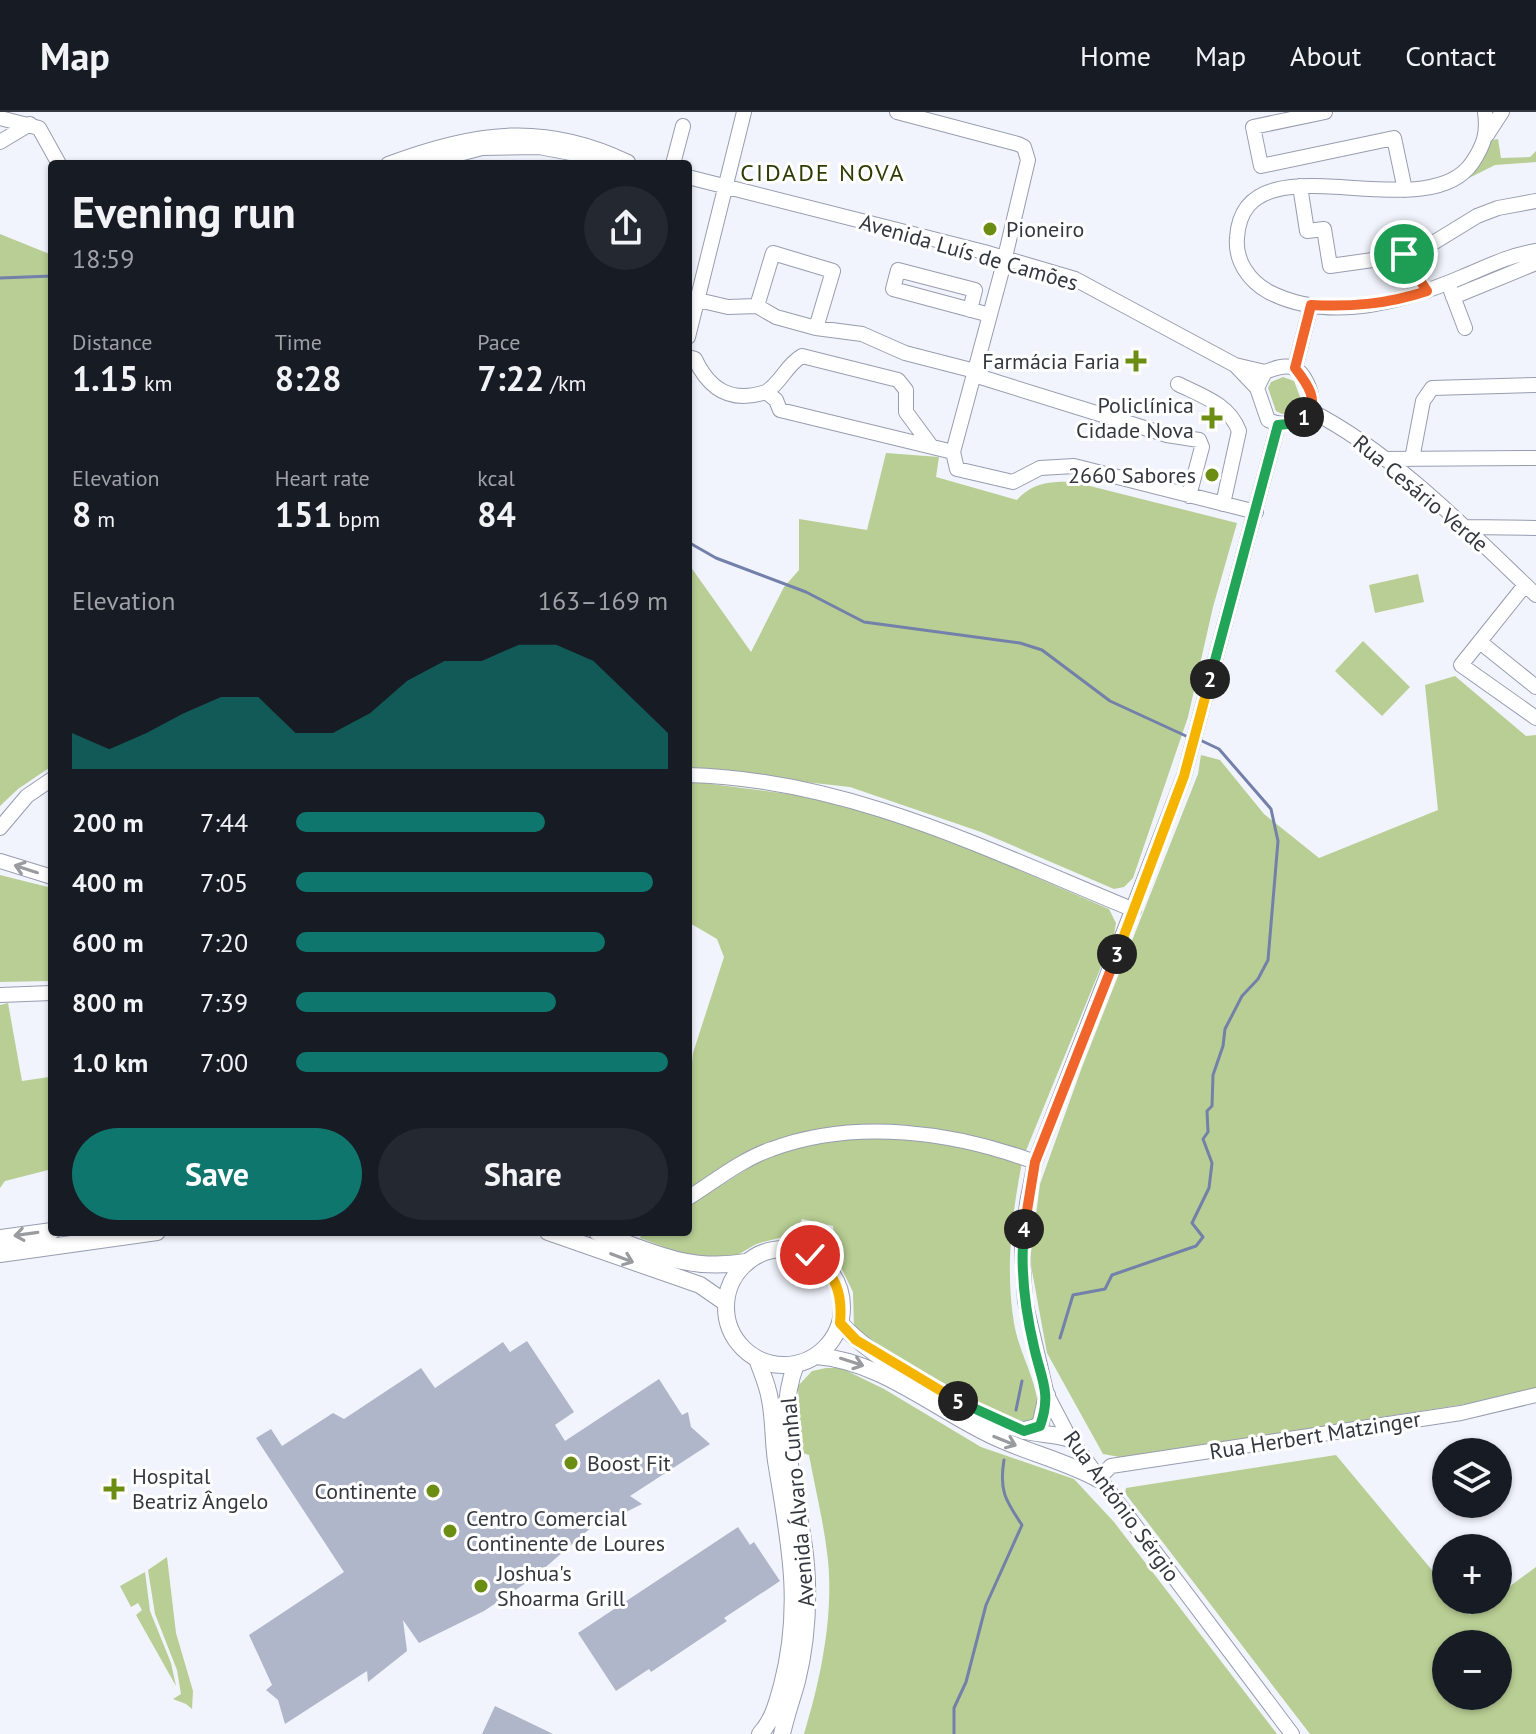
<!DOCTYPE html>
<html lang="en">
<head>
<meta charset="utf-8">
<style>
  :root { --surface:#171b24; --page:#242831; --text:#f1f3f6; --muted:#9ea1a6; --line:#363941; --accent:#0f766e }
  body { margin:0; font-family:"PT Sans",sans-serif; background:var(--page); color:var(--text); height:100vh; display:flex; flex-direction:column; font-size:30px; white-space:nowrap }
  * { box-sizing:border-box; margin:0 }
  p { font-size:26px; color:var(--muted) }
  .icon { flex:none; width:44px; height:44px; fill:none; stroke:currentColor; stroke-width:2; stroke-linecap:round; stroke-linejoin:round }
  .map { position:relative; flex:1; overflow:hidden }
  .drawer { position:absolute; left:48px; top:48px; width:644px; height:1076px; display:flex; flex-direction:column; background:var(--surface); border-radius:8px; box-shadow:0 2px 6px #0004 }
  .drawer>* { flex:none }
  .controls { position:absolute; left:1432px; top:1326px; display:grid; gap:16px }
  .controls a { display:grid; place-items:center; width:80px; height:80px; border-radius:50%; background:var(--surface); box-shadow:0 2px 6px #0004; font-size:40px }
  .pin { position:absolute; display:grid; place-items:center; width:68px; height:68px; color:#fff; margin:-34px; border:4px solid #fff; border-radius:50%; box-shadow:0 2px 8px #0007 }
  .km { position:absolute; width:40px; height:40px; margin:-20px; border-radius:50%; background:#222; color:#fff; font-size:22px; line-height:40px; text-align:center }
  .round { display:grid; place-items:center; flex:none; width:84px; height:84px; border-radius:42px; background:var(--page) }
  .head { display:flex; align-items:center; justify-content:space-between; height:136px; padding:0 24px }
  h1 { font-size:44px; font-weight:700; line-height:60px }
  .stats { display:grid; grid-template-columns:repeat(3,1fr); gap:12px; height:136px; padding:8px 24px }
  .stats div { display:grid; align-content:center }
  .stats b { font-size:34px; font-weight:700 }
  .stats small { font-size:22px; font-weight:400 }
  .stats p { font-size:22px }
  .chart { height:224px; padding:16px 24px }
  .chart p { display:flex; justify-content:space-between }
  .chart svg { width:100%; height:144px; margin-top:8px; fill:var(--accent); opacity:.7 }
  .button { display:flex; gap:16px; margin-top:auto; padding:16px 24px }
  .button a { flex:1; height:92px; border-radius:48px; background:var(--accent); color:#fff; font-size:32px; font-weight:700; line-height:92px; text-align:center }
  .button a+a { background:var(--page); color:var(--text) }
  ul { padding:0 24px; list-style:none; font-size:26px }
  li { display:grid; grid-template-columns:128px 96px 1fr; align-items:center; height:60px }
  li i { height:20px; border-radius:10px; background:var(--accent) }
  header { display:flex; align-items:center; gap:48px; box-sizing:border-box; height:112px; padding:0 40px; background:var(--surface); border-bottom:2px solid var(--line) }
  header strong { font-size:38px }
  nav { display:flex; gap:44px; margin-inline-start:auto; font-size:28px }
  .map>svg:first-child { display:block }
</style>
</head>
<body>
<header>
<strong>Map</strong>
<nav><a>Home</a><a>Map</a><a>About</a><a>Contact</a></nav>
</header>
<div class="map">
<svg width="1536" height="1622" viewBox="0 0 1536 1622">
  <rect width="100%" height="100%" fill="#f1f4fc"/>
  <path fill="#b8ce94" fill-rule="evenodd" d="M1498,27L1501,46L1530,45L1536,39V50L1495,53L1467,67L1482,48L1492,28Z
    M0,122L52,143V654L18,677L0,694Z
    M1283,265L1294,269L1302,290L1297,299L1282,302L1276,299L1268,276L1271,270Z
    M886,341L939,345L936,365L1017,388C1033,370 1052,369 1074,370L1237,411L1213,495L1188,605L1133,766L1124,775L1114,777L981,720L850,675L688,657V451L751,540L784,475L799,458V407L867,418Z
    M1418,462L1424,490L1375,501L1369,473Z
    M1363,529L1410,575L1382,604L1335,559Z
    M1455,564L1526,624L1536,623V1277L1485,1289L1125,1346L1103,1342L1047,1241L1030,1148L1040,1072L1082,955L1198,662L1201,643L1220,648L1264,702L1319,746L1438,698L1425,573Z
    M688,669L796,683L842,692L950,728L1109,797L1116,811L1114,823L1025,1041L923,1018L807,1023L688,1081V992L693,941L724,845L717,827L688,810Z
    M0,763L52,776V869L0,870Z
    M8,891L22,969L49,965L52,969V1057L5,1069L0,1076V893Z
    M909,1023L1022,1050C1012,1102 1005,1158 1014,1211C1019,1243 1041,1273 1038,1306L1024,1312C966,1285 912,1254 858,1221L854,1217L853,1180L835,1143L833,1114L802,1107C794,1127 778,1125 760,1131C750,1134 742,1142 732,1145C702,1153 668,1136 640,1126L642,1120H688V1094L771,1042L841,1027Z
    M826,1256H841L884,1277L981,1335L1074,1367L1114,1410L1277,1622H804C821,1566 835,1499 827,1440C823,1408 815,1375 809,1343L800,1340L798,1274L812,1259Z
    M1336,1343L1446,1475V1488H1457L1470,1503L1491,1488H1498V1483L1536,1455V1622H1310L1125,1381L1126,1376ZM1498,1532V1584H1446V1532Z
    M167,1445L176,1521L193,1579L192,1597L186,1592L173,1587L181,1582L177,1558L155,1502L148,1458Z
    M145,1460L150,1499L171,1551L176,1574L136,1503L142,1498L138,1491L131,1495L120,1474Z"/>
  <g fill="none" stroke-linecap="round" stroke-linejoin="round">
    <path stroke="#7380a9" stroke-width="3" d="M0,166L52,164
      M688,430L716,446L806,480L864,510L1020,531L1042,538L1110,589L1186,624
      M1060,1226L1073,1183L1105,1177L1112,1163L1196,1134L1203,1125L1192,1111L1209,1076L1212,1051L1203,1027L1208,1020L1207,999L1212,994L1213,963L1223,934L1225,917L1242,884L1258,867L1268,848L1278,729L1271,697L1219,637L1200,628
      M1016,1298L1022,1269
      M954,1622V1596L966,1570L986,1493L1022,1413C1005,1388 999,1378 1004,1348"/>
  </g>
  <path fill="#afb6c9" d="M527,1229L574,1300L555,1313L565,1329L659,1267L682,1303L688,1300L691,1315L710,1332L630,1384L642,1392L596,1415L594,1413L532,1467L484,1499L419,1531L403,1508L407,1539L368,1570L367,1559L285,1612L278,1588L266,1578L272,1573L249,1523L344,1460L256,1326L271,1317L282,1334L333,1301L344,1307L421,1256L435,1276L503,1230L510,1240Z
    M738,1415L750,1433L754,1430L780,1469L724,1506L727,1509L651,1560L649,1557L616,1579L578,1521Z
    M495,1594L553,1622H482Z"/>
  <g fill="none" stroke-linecap="round" stroke-linejoin="round">
    <g stroke="#979db0" stroke-width="16">
      <path id="minor" d="M897,0L1018,32L1024,35L1028,48L1001,162L953,340L957,357L1013,370L1040,356L1074,354L1256,400
        M1325,0L1253,15L1261,54L1394,26L1405,78
        M1485,0C1488,21 1484,33 1472,51C1424,120 1243,21 1237,126C1235,149 1249,169 1269,180C1330,211 1403,190 1462,165C1486,155 1510,143 1536,139
        M0,6L39,16L59,52
        M1487,23L1502,0
        M0,30L30,12
        M388,52C473,20 543,9 628,50
        M421,52L482,36L539,35L613,49
        M673,52L683,14
        M688,65L984,140L1075,167L1235,253L1265,260
        M1300,74L1307,119L1324,117L1330,154L1415,142
        M1427,179L1419,167L1415,142L1477,104L1498,96L1536,89
        M1451,179L1465,216
        M1453,185L1536,151
        M698,188L728,195L757,194L776,205L816,216L862,222L905,241L975,259
        M757,194L773,141L833,159L816,216
        M970,198L975,178L898,158L893,177L990,203
        M688,225L744,0
        M688,245L695,247C710,279 732,291 766,280L776,288L780,298L953,340
        M1236,254L1257,276L1268,308C1285,316 1297,310 1311,299C1315,286 1306,259 1291,255C1282,253 1273,257 1265,260L1257,276
        M1295,256L1311,193
        M974,263L1167,323L1199,328L1202,335L1189,384
        M1178,272C1202,284 1229,292 1239,319L1223,392
        M766,280C782,270 786,253 802,244L898,268L906,278V300L931,334
        M1311,299C1392,340 1471,421 1536,483
        M1278,313L1184,664L1035,1050L1027,1091L1022,1136L1025,1189L1047,1283L1070,1327L1292,1622
        M1382,347L1536,346
        M1412,347L1423,289L1432,276L1536,273
        M1467,415L1536,416
        M1525,473L1461,553L1536,606
        M1480,530L1536,575
        M688,663C848,667 990,739 1134,798
        M0,716L27,684L52,667
        M0,749L52,765
        M0,883L52,881
        M688,1086C715,1069 742,1047 772,1037C856,1006 954,1020 1035,1050
        M1098,1367L1111,1354L1461,1301L1536,1283"/>
    </g>
    <g stroke="#979db0" stroke-width="18">
      <path id="major" d="M548,1120L700,1173L726,1191
        M597,1120C651,1140 688,1160 746,1150
        M0,1126L52,1119
        M726 1195a58 58 0 1 1 116 0a58 58 0 1 1-116 0Z
        M0,1142L157,1120
        M840,1211C877,1251 969,1302 1022,1318C1038,1323 1054,1321 1070,1327
        M816,1244C882,1249 936,1298 995,1325C1029,1341 1065,1349 1098,1367
        M757,1247C762,1261 768,1274 770,1288C774,1308 773,1329 776,1349C789,1428 803,1493 782,1573C777,1591 773,1608 760,1622
        M1025,1318L1040,1314L1047,1283
        M782,1622C786,1604 792,1587 797,1569C805,1537 808,1504 807,1471C806,1399 769,1321 796,1252"/>
    </g>
    <use href="#minor" stroke="#fff" stroke-width="14"/>
    <use href="#major" stroke="#fff" stroke-width="16"/>
  </g>
  <defs><path id="oneway-shaft" d="M-6 0H5M1.5-3L5.5 0L1.5 3" fill="none" stroke-width="1.6" stroke-linecap="round" stroke-linejoin="round" transform="scale(2)"/></defs>
  <g stroke="#9a9b9f">
    <use href="#oneway-shaft" transform="translate(26 757) rotate(-162)"/>
    <use href="#oneway-shaft" transform="translate(26 1122) rotate(172)"/>
    <use href="#oneway-shaft" transform="translate(622 1146) rotate(21)"/>
    <use href="#oneway-shaft" transform="translate(852 1250) rotate(18)"/>
    <use href="#oneway-shaft" transform="translate(1005 1329) rotate(22)"/>
  </g>
  <g fill="none" stroke-linecap="round" stroke-linejoin="round">
    <g stroke="#fff" stroke-width="16">
      <path id="split-1" d="M1304,305C1322,291 1306,270 1295,256L1311,193C1352,195 1388,192 1427,179L1419,167L1415,142H1404"/>
    </g>
    <g stroke="#fff" stroke-width="16">
      <path id="split-2" d="M1210,567L1278,313L1288,312L1304,305"/>
    </g>
    <g stroke="#fff" stroke-width="16">
      <path id="split-3" d="M1117,842L1184,664L1210,567"/>
    </g>
    <g stroke="#fff" stroke-width="16">
      <path id="split-4" d="M1024,1117L1035,1050L1117,842"/>
    </g>
    <g stroke="#fff" stroke-width="16">
      <path id="split-5" d="M958,1289L1024,1319L1040,1314C1052,1281 1041,1267 1034,1235C1025,1197 1020,1156 1024,1117"/>
    </g>
    <g stroke="#fff" stroke-width="16">
      <path id="split-6" d="M810,1143C835,1161 843,1180 840,1211L856,1228L958,1289"/>
    </g>
    <use href="#split-1" stroke="#f0652b" stroke-width="10"/>
    <use href="#split-2" stroke="#22a559" stroke-width="10"/>
    <use href="#split-3" stroke="#f5b400" stroke-width="10"/>
    <use href="#split-4" stroke="#f0652b" stroke-width="10"/>
    <use href="#split-5" stroke="#22a559" stroke-width="10"/>
    <use href="#split-6" stroke="#f5b400" stroke-width="10"/>
  </g>
  <g fill="#6b8d12" stroke="#fff" stroke-width="3">
    <circle cx="990" cy="117" r="8"/>
    <path d="M1132 237h8v8h8v8h-8v8h-8v-8h-8v-8h8z"/>
    <path d="M1208 294h8v8h8v8h-8v8h-8v-8h-8v-8h8z"/>
    <circle cx="1212" cy="363" r="8"/>
    <circle cx="571" cy="1351" r="8"/>
    <path d="M110 1365h8v8h8v8h-8v8h-8v-8h-8v-8h8z"/>
    <circle cx="433" cy="1379" r="8"/>
    <circle cx="450" cy="1419" r="8"/>
    <circle cx="481" cy="1474" r="8"/>
  </g>
  <g text-anchor="middle" stroke-width="6" stroke-linejoin="round" paint-order="stroke">
    <g font-size="22" fill="#35373f" stroke="#fff" text-anchor="start">
      <text x="1006" y="125">Pioneiro</text>
      <text x="1120" y="257" text-anchor="end">Farmácia Faria</text>
      <text x="1194" y="301" text-anchor="end">Policlínica<tspan x="1194" dy="25">Cidade Nova</tspan></text>
      <text x="1196" y="371" text-anchor="end">2660 Sabores</text>
      <text x="587" y="1359">Boost Fit</text>
      <text x="132" y="1372">Hospital<tspan x="132" dy="25">Beatriz Ângelo</tspan></text>
      <text x="417" y="1387" text-anchor="end">Continente</text>
      <text x="466" y="1414">Centro Comercial<tspan x="466" dy="25">Continente de Loures</tspan></text>
      <text x="497" y="1469">Joshua's<tspan x="497" dy="25">Shoarma Grill</tspan></text>
    </g>
    <g font-size="22" fill="#35373f" stroke="#fff">
      <text transform="translate(969 140) rotate(16)" y="8">Avenida Luís de Camões</text>
      <text transform="translate(1421 381) rotate(40)" y="8">Rua Cesário Verde</text>
      <text transform="translate(1315 1323) rotate(-9)" y="8">Rua Herbert Matzinger</text>
      <text transform="translate(797 1390) rotate(-95)" y="8">Avenida Álvaro Cunhal</text>
      <text transform="translate(1122 1394) rotate(54)" y="8">Rua António Sérgio</text>
    </g>
    <g font-size="24" letter-spacing="2" fill="#2c3c03" stroke="#fff">
      <text x="823" y="69">CIDADE NOVA</text>
    </g>
  </g>
</svg>
<div class="controls">
<a><svg class="icon" aria-label="layers" viewBox="0 0 24 24"><path d="M12 4l9 5-9 5-9-5zM3 14l9 5 9-5"/></svg></a>
<a>+</a>
<a>−</a>
</div>
<div class="pin" style="left:1404px;top:142px;background:#1e9e55"><svg class="icon" aria-label="arrive" viewBox="0 0 24 24"><path d="M6 21V4h12l-3 4 3 4H6"/></svg></div>
<div class="pin" style="left:810px;top:1143px;background:#d93025"><svg class="icon" aria-label="check" viewBox="0 0 24 24"><path d="M5 12l5 5 9-10"/></svg></div>
<b class="km" style="left:1304px;top:305px">1</b>
<b class="km" style="left:1210px;top:567px">2</b>
<b class="km" style="left:1117px;top:842px">3</b>
<b class="km" style="left:1024px;top:1117px">4</b>
<b class="km" style="left:958px;top:1289px">5</b>
<section class="drawer">
<div class="head"><div><h1>Evening run</h1><p>18:59</p></div><a class="round"><svg class="icon" aria-label="share" viewBox="0 0 24 24"><path d="M12 15V3M7 8l5-5 5 5M5 13v7h14v-7"/></svg></a></div>
<div class="stats">
<div><p>Distance</p><b>1.15<small> km</small></b></div>
<div><p>Time</p><b>8:28</b></div>
<div><p>Pace</p><b>7:22<small> /km</small></b></div>
</div>
<div class="stats">
<div><p>Elevation</p><b>8<small> m</small></b></div>
<div><p>Heart rate</p><b>151<small> bpm</small></b></div>
<div><p>kcal</p><b>84</b></div>
</div>
<div class="chart"><p><span>Elevation</span>163–169 m</p>
<svg viewBox="0 0 160 44" preserveAspectRatio="none"><path d="M0 44V33L10 38L20 33L30 27L40 22L50 22L60 33L70 33L80 27L90 17L100 11L110 11L120 6L130 6L140 11L150 22L160 33V44z"/></svg>
</div>
<ul>
<li><b>200 m</b>7:44<i style="width:67%"></i></li>
<li><b>400 m</b>7:05<i style="width:96%"></i></li>
<li><b>600 m</b>7:20<i style="width:83%"></i></li>
<li><b>800 m</b>7:39<i style="width:70%"></i></li>
<li><b>1.0 km</b>7:00<i style="width:100%"></i></li>
</ul>
<div class="button"><a>Save</a><a>Share</a></div>
</section>
</div>
</body>
</html>
